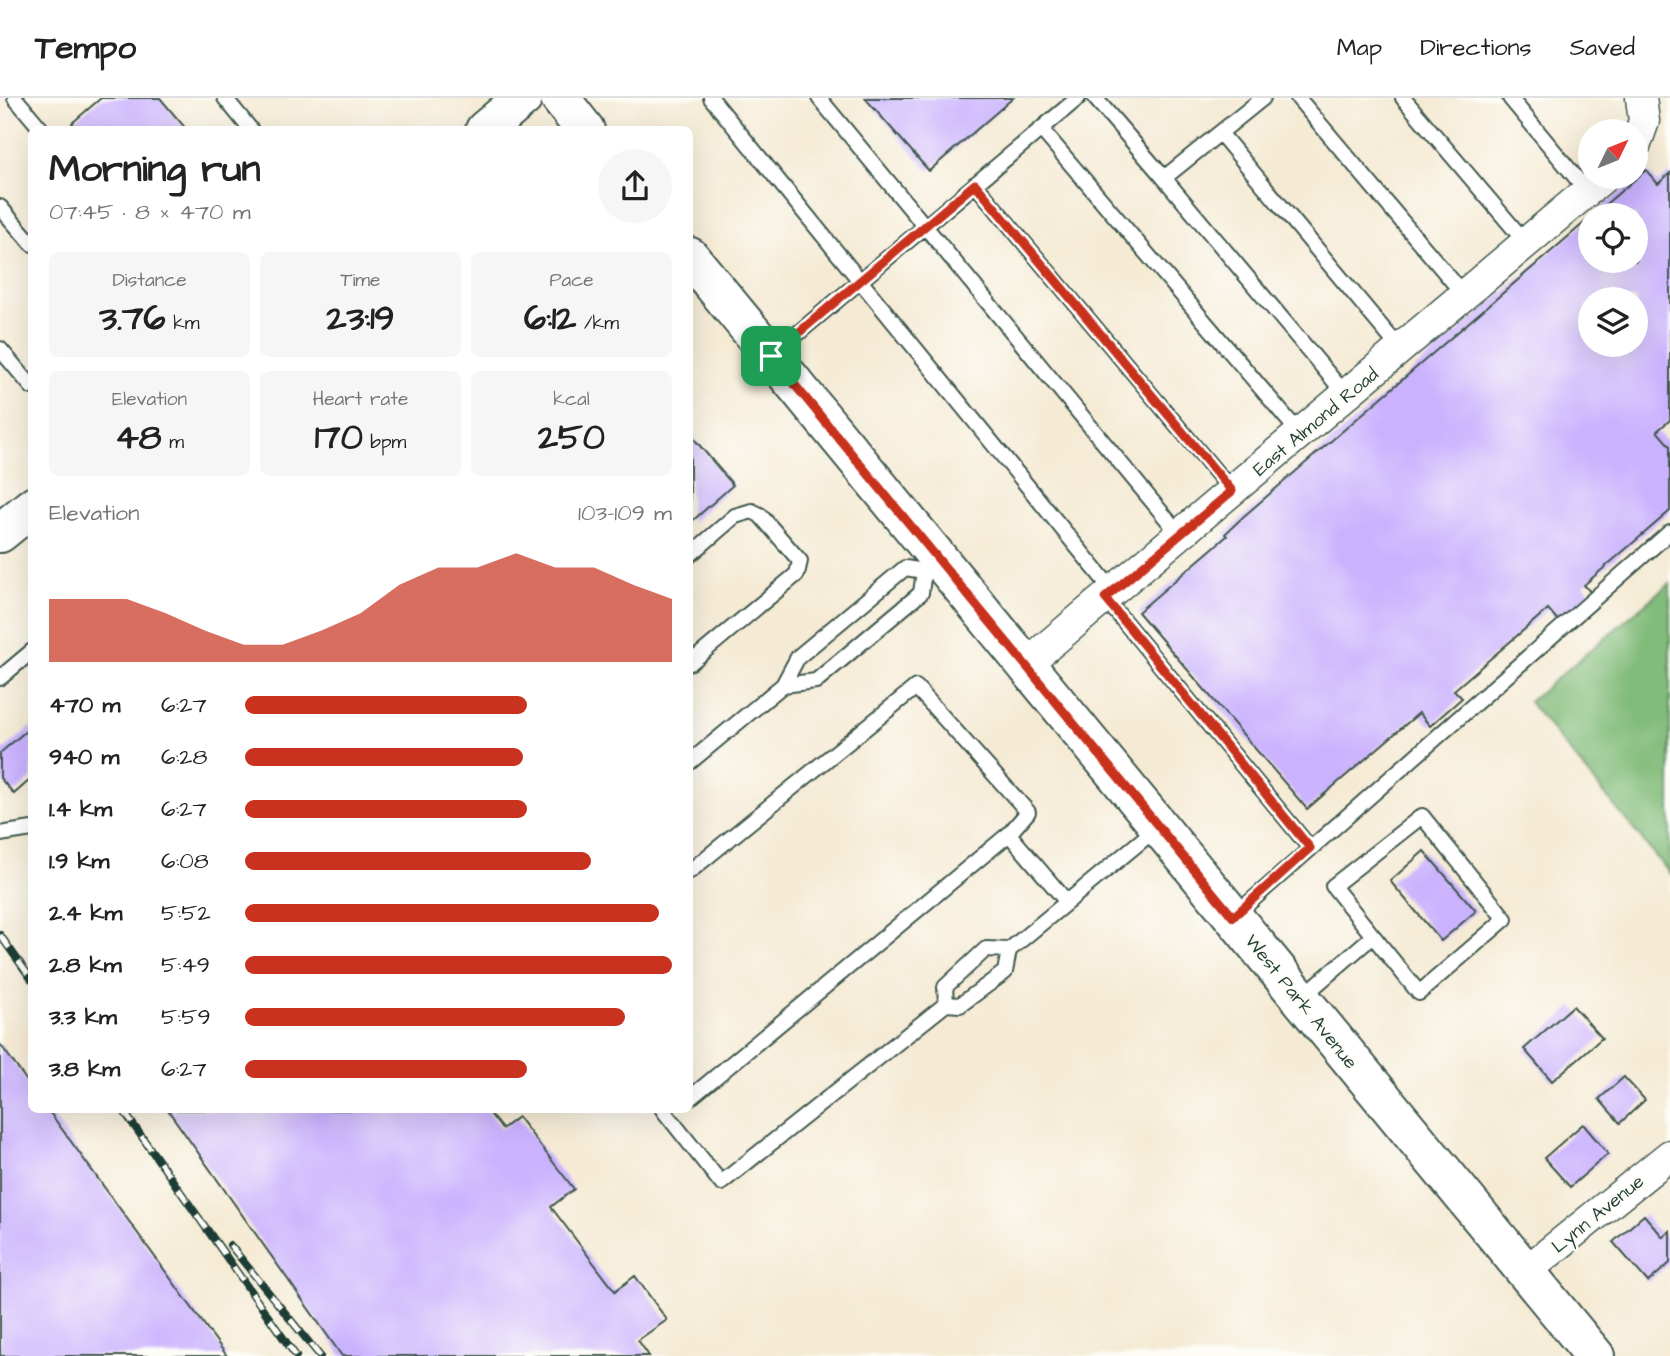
<!DOCTYPE html>
<html lang="en">
<head>
<meta charset="utf-8">
<style>
  :root { --surface:#fff; --page:#f6f6f6; --text:#222; --muted:#767676; --line:#e0e0e0; --accent:#c8321e }
  body { margin:0; font-family:"Architects Daughter",sans-serif; background:var(--page); color:var(--text); height:100vh; display:flex; flex-direction:column; font-size:26px; white-space:nowrap }
  * { box-sizing:border-box; margin:0 }
  p { font-size:23px; color:var(--muted) }
  .icon { flex:none; width:38px; height:38px; fill:none; stroke:currentColor; stroke-width:2; stroke-linecap:round; stroke-linejoin:round }
  .map { position:relative; flex:1; overflow:hidden }
  .drawer { position:absolute; left:28px; top:28px; width:665px; height:987px; display:flex; flex-direction:column; background:var(--surface); border-radius:10px; box-shadow:0 7px 28px #0002 }
  .drawer>* { flex:none }
  .needle { width:46px; rotate:47deg }
  .buttons { position:absolute; left:1578px; top:21px; display:grid; gap:14px }
  .buttons a { display:grid; place-items:center; width:70px; height:70px; border-radius:50%; background:var(--surface); box-shadow:0 7px 28px #0002; font-size:35px }
  .pin { position:absolute; display:grid; place-items:center; width:60px; height:60px; color:#fff; margin:-30px; border-radius:14px; box-shadow:0 4px 10px #0006 }
  .round { display:grid; place-items:center; flex:none; width:74px; height:74px; border-radius:37px; background:var(--page) }
  .head { display:flex; align-items:center; justify-content:space-between; height:119px; padding:0 21px }
  h1 { font-size:38px; font-weight:800; line-height:52px }
  .figures { display:grid; grid-template-columns:repeat(3,1fr); gap:10px; height:119px; padding:7px 21px }
  .figures div { display:grid; align-content:center; border-radius:10px; background:var(--page); text-align:center }
  .figures b { font-size:35px; font-weight:800 }
  .figures small { font-size:19px; font-weight:400 }
  .figures p { font-size:19px }
  .chart { height:196px; padding:14px 21px }
  .chart p { display:flex; justify-content:space-between }
  .chart svg { width:100%; height:126px; margin-top:7px; fill:var(--accent); opacity:.7 }
  ul { padding:0 21px; list-style:none; font-size:23px }
  li { display:grid; grid-template-columns:112px 84px 1fr; align-items:center; height:52px }
  li i { height:18px; border-radius:9px; background:var(--accent) }
  header { display:flex; align-items:center; gap:42px; box-sizing:border-box; height:98px; padding:0 35px; background:var(--surface); border-bottom:2px solid var(--line) }
  header strong { font-size:33px }
  nav { display:flex; gap:38px; margin-inline-start:auto; font-size:24px }
  .map>svg:first-child { display:block }
</style>
</head>
<body>
<header>
<strong>Tempo</strong>
<nav><a>Map</a><a>Directions</a><a>Saved</a></nav>
</header>
<div class="map">
<svg width="1670" height="1258" viewBox="0 0 1670 1258">
  <rect width="100%" height="100%" fill="#fdfcf7"/>
  <filter id="ink" filterUnits="userSpaceOnUse"><feTurbulence type="fractalNoise" baseFrequency=".0143" numOctaves="2"/><feDisplacementMap in="SourceGraphic" scale="14" xChannelSelector="R" yChannelSelector="G"/><feConvolveMatrix kernelMatrix="1 2 1 2 8 2 1 2 1" color-interpolation-filters="sRGB"/></filter>
  <filter id="wash" filterUnits="userSpaceOnUse"><feTurbulence type="fractalNoise" baseFrequency=".00686" numOctaves="4" result="noise"/><feDisplacementMap in="SourceGraphic" scale="28" xChannelSelector="R" yChannelSelector="G"/><feGaussianBlur stdDeviation="1.57" result="paint"/><feColorMatrix in="noise" values="0 0 0 0 0 0 0 0 0 0 0 0 0 0 0 0 0 1.4 0 .05"/><feComposite in="paint" operator="in"/></filter>
  <g filter="url(#wash)">
    <rect width="100%" height="100%" fill="#f5ebd5"/>
    <path fill="#82bc7a" stroke="#507c57" stroke-width="2" d="M1670,485V776L1529,604Z"/>
    <g id="blocks">
      <path fill="#cab2fe" fill-rule="evenodd" d="M101,0H160L187,32H78L72,25Z
        M865,0H1013L929,73Z
        M1646,72L1658,86L1670,75V322L1657,333L1670,348V413L1584,487L1593,497L1561,526L1548,511L1454,592L1462,600L1430,628L1419,615L1307,711L1138,514L1227,438L1225,436L1244,418L1591,119V163H1636V117H1593ZM1591,201H1636V247H1591Z
        M690,336L733,387L690,425Z
        M32,628V680L14,696L0,680V655Z
        M1424,753L1476,813L1441,843L1390,783Z
        M1573,908L1602,940L1552,983L1524,951Z
        M0,946L32,990V1012H48L227,1258H0Z
        M1624,979L1645,1002L1620,1025L1599,1001Z
        M168,1012H487L502,1031L518,1019L574,1091L551,1109L615,1193L635,1178L667,1222L638,1242L649,1258H342Z
        M1583,1026L1608,1056L1570,1089L1544,1060Z
        M1644,1117L1663,1139L1670,1133V1165L1648,1184L1613,1144Z"/>
    </g>
  </g>
  <g filter="url(#ink)">
    <use href="#blocks" fill-opacity="0" stroke="#3f574c" stroke-width="2"/>
    <g fill="none" stroke-linecap="round" stroke-linejoin="round">
      <g stroke="#3f574c" stroke-width="18">
        <path id="service" d="M15,0L42,32
          M225,0L251,32
          M711,0L1113,493
          M819,0L1180,437
          M1095,0L1164,80L1263,0
          M1298,0L1464,197
          M1403,0L1526,145
          M1510,0L1587,93
          M1041,31L1300,336
          M1220,35L1400,251
          M1164,80L1346,297
          M975,86L1232,393
          M0,109L32,146
          M0,251L32,289
          M772,257L1078,0
          M690,457L735,418L752,413L760,417L800,463L797,476L690,565
          M1105,500L1310,750
          M0,580L32,553
          M783,587L798,559L905,470L924,473L932,467
          M690,664L783,587L816,583L921,495L924,473
          M0,736L32,731
          M690,773L916,589L1028,714L1009,736L1067,804
          M1234,818L1670,434
          M1301,900L1373,838L1333,788L1422,718L1505,821L1419,895L1373,838
          M946,906L945,889L986,851L1009,852
          M690,1000L1009,736
          M663,1012L721,1085L946,906L960,907L1005,874L1009,852L1158,729"/>
      </g>
      <g stroke="#3f574c" stroke-width="33">
        <path id="minor" d="M1636,46L1644,23L1641,0
          M1025,567L1604,79
          M1525,1174L1670,1057"/>
      </g>
      <g stroke="#3f574c" stroke-width="42">
        <path id="secondary" d="M560,0L585,32
          M690,159L1595,1258"/>
      </g>
      <g stroke="#3f574c" stroke-width="42">
        <path id="primary" d="M485,32L523,0
          M0,435L32,409"/>
      </g>
      <use href="#service" stroke="#fff" stroke-width="14"/>
      <use href="#minor" stroke="#fff" stroke-width="30"/>
      <use href="#secondary" stroke="#fff" stroke-width="38"/>
      <use href="#primary" stroke="#fff" stroke-width="38"/>
      <g stroke="#1f3d34" stroke-width="8">
        <path id="rail" d="M0,837L32,882
          M123,1012L296,1258
          M230,1147L320,1258"/>
      </g>
      <use href="#rail" stroke="#fdfcf7" stroke-width="5" stroke-dasharray="16" stroke-linecap="butt"/>
    </g>
  </g>
  <g fill="none" stroke-linecap="round" stroke-linejoin="round" filter="url(#ink)">
    <g stroke="#fff" stroke-width="14">
      <path id="route" d="M975,86L1232,393L1105,500L1310,750L1233,819L771,258Z"/>
    </g>
    <use href="#route" stroke="#c8321e" stroke-width="9"/>
  </g>
  <g text-anchor="middle" stroke-width="5" stroke-linejoin="round" paint-order="stroke">
    <g font-size="19" fill="#1f3d34" stroke="#fdfcf7">
      <text transform="translate(1315 323) rotate(-40)" y="7">East Almond Road</text>
      <text transform="translate(1302 903) rotate(51)" y="7">West Park Avenue</text>
      <text transform="translate(1597 1115) rotate(-39)" y="7">Lynn Avenue</text>
    </g>
  </g>
</svg>
<div class="buttons">
<a><svg class="needle" viewBox="-14 -14 28 28"><path d="M0-13l5 13h-10z" fill="#e53935"/><path d="M0 13l5-13h-10z" fill="#767676"/></svg></a>
<a><svg class="icon" aria-label="locate" viewBox="0 0 24 24"><circle cx="12" cy="12" r="6"/><path d="M12 2v4M12 18v4M2 12h4M18 12h4"/></svg></a>
<a><svg class="icon" aria-label="layers" viewBox="0 0 24 24"><path d="M12 4l9 5-9 5-9-5zM3 14l9 5 9-5"/></svg></a>
</div>
<div class="pin" style="left:771px;top:258px;background:#1e9e55"><svg class="icon" aria-label="arrive" viewBox="0 0 24 24"><path d="M6 21V4h12l-3 4 3 4H6"/></svg></div>
<section class="drawer">
<div class="head"><div><h1>Morning run</h1><p>07:45 · 8 × 470 m</p></div><a class="round"><svg class="icon" aria-label="share" viewBox="0 0 24 24"><path d="M12 15V3M7 8l5-5 5 5M5 13v7h14v-7"/></svg></a></div>
<div class="figures">
<div><p>Distance</p><b>3.76<small> km</small></b></div>
<div><p>Time</p><b>23:19</b></div>
<div><p>Pace</p><b>6:12<small> /km</small></b></div>
</div>
<div class="figures">
<div><p>Elevation</p><b>48<small> m</small></b></div>
<div><p>Heart rate</p><b>170<small> bpm</small></b></div>
<div><p>kcal</p><b>250</b></div>
</div>
<div class="chart"><p><span>Elevation</span>103–109 m</p>
<svg viewBox="0 0 160 44" preserveAspectRatio="none"><path d="M0 44V22L10 22L20 22L30 27L40 33L50 38L60 38L70 33L80 27L90 17L100 11L110 11L120 6L130 11L140 11L150 17L160 22V44z"/></svg>
</div>
<ul>
<li><b>470 m</b>6:27<i style="width:66%"></i></li>
<li><b>940 m</b>6:28<i style="width:65%"></i></li>
<li><b>1.4 km</b>6:27<i style="width:66%"></i></li>
<li><b>1.9 km</b>6:08<i style="width:81%"></i></li>
<li><b>2.4 km</b>5:52<i style="width:97%"></i></li>
<li><b>2.8 km</b>5:49<i style="width:100%"></i></li>
<li><b>3.3 km</b>5:59<i style="width:89%"></i></li>
<li><b>3.8 km</b>6:27<i style="width:66%"></i></li>
</ul>
</section>
</div>
</body>
</html>
